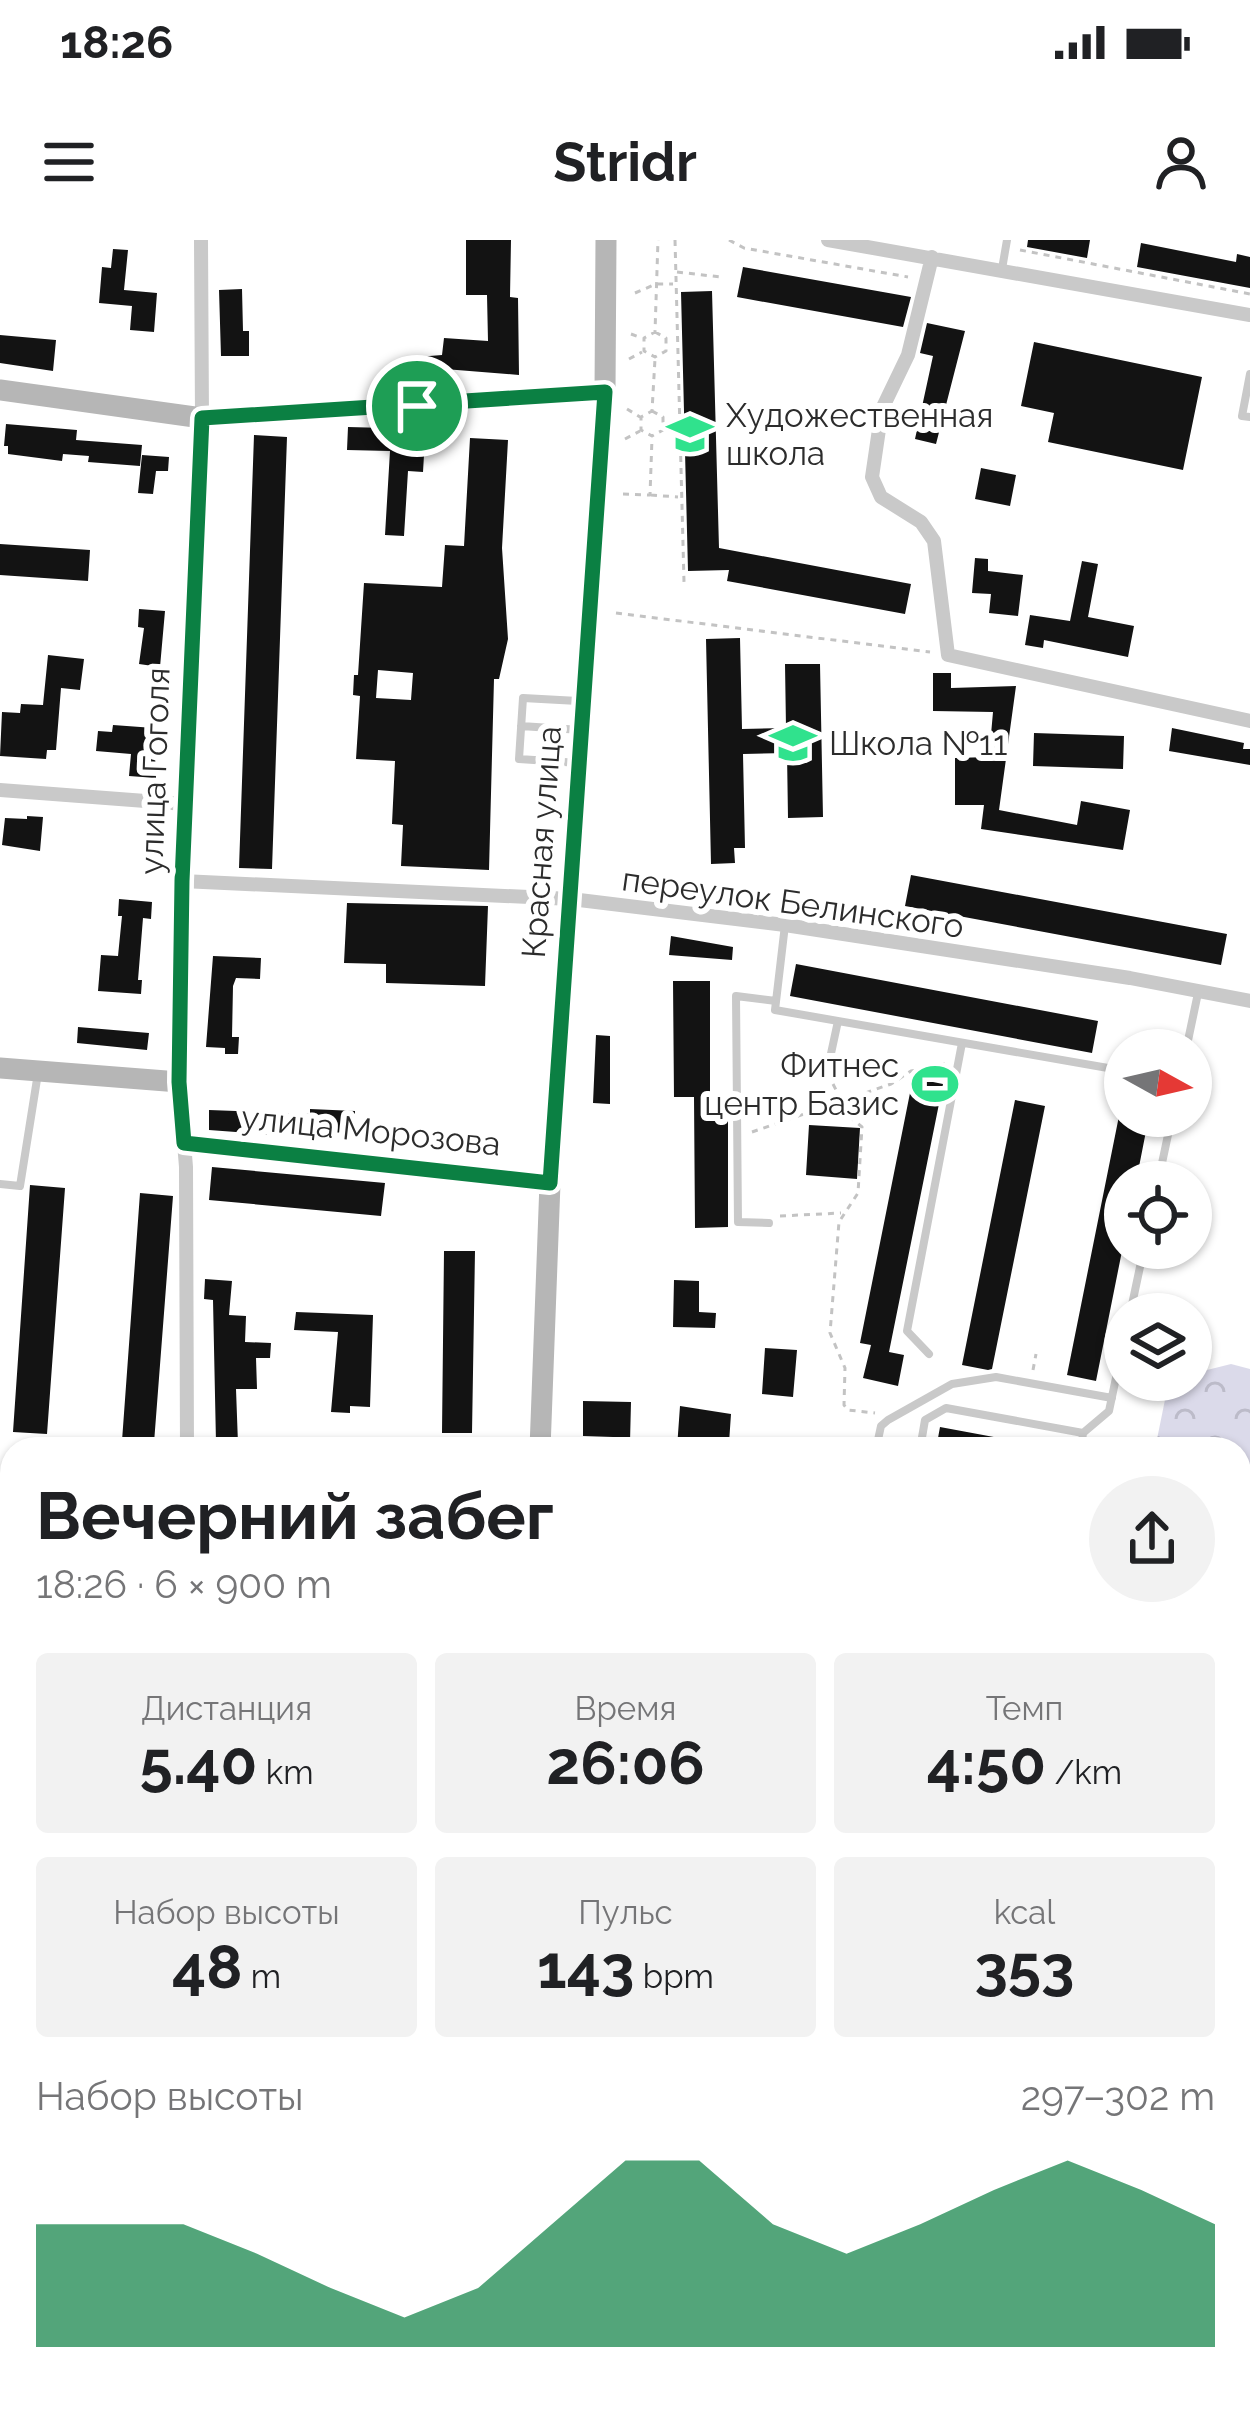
<!DOCTYPE html>
<html lang="ru">
<head>
<meta charset="utf-8">
<style>
  :root { --surface:#fff; --page:#f2f2f2; --text:#202124; --muted:#757577; --accent:#0b8043 }
  body { margin:0; font-family:Raleway,sans-serif; background:var(--page); color:var(--text); height:100vh; display:flex; flex-direction:column; font-size:45px; white-space:nowrap }
  * { box-sizing:border-box; margin:0 }
  p { font-size:39px; color:var(--muted) }
  .icon { flex:none; width:66px; height:66px; fill:none; stroke:currentColor; stroke-width:2; stroke-linecap:round; stroke-linejoin:round }
  .map { position:relative; flex:1; overflow:hidden }
  .panel { position:absolute; left:0px; top:1197px; width:1251px; height:972px; display:flex; flex-direction:column; background:var(--surface); border-radius:36px 36px 0 0; box-shadow:0 3px 9px #0004 }
  .panel>* { flex:none }
  .needle { width:78px; rotate:98deg }
  .fabs { position:absolute; left:1104px; top:789px; display:grid; gap:24px }
  .fabs a { display:grid; place-items:center; width:108px; height:108px; border-radius:50%; background:var(--surface); box-shadow:0 3px 9px #0004; font-size:60px }
  .pin { position:absolute; display:grid; place-items:center; width:102px; height:102px; color:#fff; margin:-51px; border:6px solid #fff; border-radius:50%; box-shadow:0 3px 12px #0007 }
  .round { display:grid; place-items:center; flex:none; width:126px; height:126px; border-radius:63px; background:var(--page) }
  .head { display:flex; align-items:center; justify-content:space-between; height:204px; padding:0 36px }
  h1 { font-size:66px; font-weight:700; line-height:90px }
  .metrics { display:grid; grid-template-columns:repeat(3,1fr); gap:18px; height:204px; padding:12px 36px }
  .metrics div { display:grid; align-content:center; border-radius:12px; background:var(--page); text-align:center }
  .metrics b { font-size:60px; font-weight:700 }
  .metrics small { font-size:33px; font-weight:400 }
  .metrics p { font-size:33px }
  .chart { height:336px; padding:24px 36px }
  .chart p { display:flex; justify-content:space-between }
  .chart svg { width:100%; height:216px; margin-top:12px; fill:var(--accent); opacity:.7 }
  .status { display:flex; justify-content:space-between; align-items:center; height:84px; padding:0 60px; background:var(--surface); direction:ltr }
  .status svg { height:33px; fill:currentColor }
  header { display:flex; justify-content:space-between; align-items:center; height:156px; padding:0 36px; background:var(--surface); font-size:54px; font-weight:700 }
  .map>svg:first-child { display:block }
</style>
</head>
<body>
<div class="status"><b>18:26</b><svg viewBox="0 0 49 12"><path d="M0 12V9h3v3zM5 12V6h3v6zM10 12V3h3v9zM15 12V0h3v12zM26 1h20v11H26zM47 4h2v5h-2z"/></svg></div>
<header><svg class="icon" aria-label="menu" viewBox="0 0 24 24"><path d="M4 6h16M4 12h16M4 18h16"/></svg>Stridr<svg class="icon" aria-label="person" viewBox="0 0 24 24"><circle cx="12" cy="8" r="4"/><path d="M4 21q1-7 8-7t8 7"/></svg></header>
<div class="map">
<svg width="1250" height="2169" viewBox="0 0 1250 2169">
  <defs>
    <pattern id="forest-crowns" width="20" height="18" patternUnits="userSpaceOnUse" patternTransform="scale(3)"><rect width="20" height="18" fill="#dbdaea"/><path d="M2 6a3 3 0 1 1 6 0M12 15a3 3 0 1 1 6 0" fill="none" stroke="#bcbbc9"/></pattern>
  </defs>
  <rect width="100%" height="100%" fill="#fff"/>
  <path fill="url(#forest-crowns)" d="M1231,1124L1250,1129V1285L1239,1283V1209H1155L1169,1140H1191V1134Z"/>
  <path fill="#131313" fill-rule="evenodd" d="M466,0H511L510,57L518,58L519,135L432,128L433,144L417,145L416,127L405,126V118L442,115L444,98L488,101L487,55H466Z
    M1028,0H1090L1087,18L1027,7Z
    M1141,3L1236,22L1237,14L1250,17V48L1137,27Z
    M113,9L128,10L124,50L157,53L154,92L130,90L132,66L99,63L102,27L111,28Z
    M743,27L911,57L903,87L737,57Z
    M242,49L243,91H249V116H221L219,50Z
    M712,51L719,308L911,344L905,374L727,341L729,330L688,331L681,52Z
    M927,83L965,91L936,204L915,199L933,116L920,113Z
    M0,95L56,100L53,131L0,123Z
    M1034,102L1202,137L1183,230L1048,202L1054,173L1021,166Z
    M6,184L77,190L76,200L142,205L140,226L88,222L89,216L63,214L62,221L8,214V206H4Z
    M348,187L386,188V195L425,198L423,232L408,231L404,296L385,295L390,211L347,210Z
    M254,195L287,197L272,629L239,628Z
    M470,198L508,200L502,308L508,399L499,439H494L489,630L401,626L403,585L392,584L395,521L356,519L360,456L353,455L354,435H358L364,343L442,347L445,305L464,306ZM378,430L413,433L411,460L376,458Z
    M142,215L169,217L168,231H156L153,254L138,253Z
    M981,228L1016,235L1010,266L975,259Z
    M0,304L90,310L88,341L0,335Z
    M975,318L988,319V331L1023,335L1018,376L989,373L991,354L972,353Z
    M1082,321L1098,324L1088,377L1134,386L1128,417L1044,400L1043,408L1025,405L1030,375L1070,381Z
    M139,369L165,371L160,427L139,424L144,388L138,387Z
    M740,398L742,489L786,488L785,424H820L823,577L788,578L787,513L743,514L745,608H734L735,623L711,624L706,399Z
    M48,415L84,419L80,450L61,448L56,510H47L46,519L0,516L2,472L20,473L21,464L43,465Z
    M933,433H951V448L1016,446L999,570L1077,585L1081,561L1130,570L1123,610L981,589L984,565H955V518L989,517L993,472L933,471Z
    M113,485L154,488L156,538L129,536L131,514L96,511L98,491L112,492Z
    M1172,488L1244,503L1243,509H1250V525L1169,511Z
    M1034,493L1124,496L1123,529L1033,526Z
    M27,576L43,577L40,611L2,605L5,578L27,579Z
    M911,635L1227,694L1221,725L905,666Z
    M119,659L152,662L151,679L143,678L138,740H142L141,754L98,751L101,715L118,716L122,676H118Z
    M347,663L488,666L485,746L386,743V724L344,723Z
    M671,696L733,707L732,720L669,715Z
    M213,716L261,718L260,739L236,738L233,746L232,797H239L238,814H225V808L206,807Z
    M796,724L1098,781L1092,813L790,756Z
    M673,741H710V869H728V987L695,988L694,857H674Z
    M78,787L149,793L147,810L77,803Z
    M596,795L610,796V864L593,863Z
    M913,838L943,844L889,1112L904,1115L898,1146L863,1138L871,1105L860,1103Z
    M1015,860L1045,866L992,1129L988,1130L962,1125Z
    M310,869L355,871L354,893L290,891V896L209,890V870L310,874Z
    M1119,876H1149L1136,942H1125V996L1096,1141L1067,1135Z
    M809,885L860,888L857,939L806,935Z
    M212,927L385,943L381,976L209,960Z
    M30,945L65,948L47,1194L13,1192Z
    M140,953L173,956L154,1203L122,1201Z
    M444,1011H475L472,1193H442Z
    M205,1039L232,1041L229,1075L246,1076L245,1102L271,1103L270,1118H256L257,1149H236L238,1204L216,1203L213,1060L204,1059Z
    M674,1040L699,1041V1072L716,1073L715,1088L673,1087Z
    M296,1072L373,1075L370,1167L350,1166V1173L331,1172L338,1092L294,1090Z
    M765,1108L797,1110L793,1157L762,1154Z
    M583,1161L631,1162L630,1202L613,1201V1197L583,1196Z
    M680,1166L731,1174L729,1203L697,1202V1209L677,1208Z
    M940,1187L1021,1202L1020,1209H936Z"/>
  <g fill="none" stroke-linecap="round" stroke-linejoin="round">
    <path stroke="#c3c3c3" stroke-width="3" stroke-dasharray="6 6" stroke-linecap="butt" d="M675,0L684,342
      M729,0L744,8L908,37
      M1020,10L1250,54
      M677,32L721,37
      M635,53L656,44H673
      M655,92L666,98V111L655,117L644,111V98L655,92L658,0
      M631,94L642,98
      M629,119L642,112
      M627,169L640,177
      M652,171L663,177V190L652,196L641,190V177L652,171L655,119
      M625,199L640,191
      M623,254L650,255L652,198
      M651,255L678,257
      M616,373L930,412
      M544,643L545,624
      M541,687L542,671
      M833,844L850,877L862,887L858,953L839,982L830,1093L845,1128L844,1165L848,1170L875,1173
      M752,892L891,844L911,831L945,824
      M780,976L841,973
      M1033,1130L1036,1114"/>
    <path stroke="#c9c9c9" stroke-width="8" d="M1002,29L1007,0
      M1250,134L1242,176L1250,177
      M578,461L523,458L519,519L579,523
      M521,486L581,490
      M785,685L775,770L1108,828
      M1186,810L1198,753
      M827,832L838,781
      M1158,942L1172,876
      M0,944L20,946L38,833
      M769,983L738,982L736,756L776,761
      M1130,1074L1144,1008
      M929,1114L907,1091L962,803
      M876,1209L881,1186L888,1180L952,1144L996,1137L1112,1158
      M920,1209L925,1180L946,1168L1083,1193
      M1081,1209L1083,1193L1109,1171L1125,1095"/>
    <path stroke="#c9c9c9" stroke-width="14" d="M201,0L202,178
      M828,0L1250,75
      M932,17L908,115L882,169L872,237L881,257L921,282L934,301L948,415L1250,481
      M0,550L185,564
      M182,641L571,659L785,685L1130,738L1250,761
      M179,842L186,927L187,1209
      M184,903L550,943
      M1239,1313L1250,1315
      M1239,1593L1250,1594
      M1239,1872L1250,1821
      M609,2157V2169
      M143,2169L145,2157
      M1177,2169L1178,2157"/>
    <path stroke="#b6b6b6" stroke-width="21" d="M0,150L202,178L605,152
      M0,828L179,842L182,641L202,178
      M540,1209L550,943L605,152L606,0
      M516,2157V2169
      M1233,2157L1250,2160"/>
  </g>
  <g fill="none" stroke-linecap="round" stroke-linejoin="round">
    <g stroke="#fff" stroke-width="24">
      <path id="route" d="M605,152L550,943L184,903L179,842L182,641L202,178Z"/>
    </g>
    <use href="#route" stroke="#0b8043" stroke-width="15"/>
  </g>
  <defs>
    <g id="school-bare" transform="scale(3.6)"><path d="M0-5L7-2L0 1L-7-2ZM-4 1L0 2.5L4 1V4Q0 6-4 4Z" fill="#30e28d" stroke="#fff" stroke-width="2.5" paint-order="stroke"/></g>
    <g id="stadium-bare" transform="scale(3.6)"><path d="M0-5a6.5 5 0 1 0 0 10a6.5 5 0 1 0 0-10ZM-3.5-1.8h7v3.6h-7Z" fill="#30e28d" stroke="#fff" stroke-width="2.5" paint-order="stroke"/></g>
  </defs>
  <g fill-rule="evenodd">
    <use href="#school-bare" x="690" y="194"/>
    <use href="#school-bare" x="793" y="503"/>
    <use href="#stadium-bare" x="935" y="844"/>
  </g>
  <g text-anchor="middle" stroke-width="12" stroke-linejoin="round" paint-order="stroke">
    <g font-size="33" fill="#2c2c2c" stroke="#fff" text-anchor="start">
      <text x="726" y="187">Художественная<tspan x="726" dy="38">школа</tspan></text>
      <text x="829" y="515">Школа №11</text>
      <text x="899" y="837" text-anchor="end">Фитнес<tspan x="899" dy="38">центр Базис</tspan></text>
    </g>
    <g font-size="33" fill="#2c2c2c" stroke="#fff">
      <text transform="translate(154 531) rotate(-88)" y="12">улица Гоголя</text>
      <text transform="translate(541 602) rotate(-86)" y="12">Красная улица</text>
      <text transform="translate(793 662) rotate(8)" y="12">переулок Белинского</text>
      <text transform="translate(371 890) rotate(6)" y="12">улица Морозова</text>
    </g>
  </g>
</svg>
<div class="fabs">
<a><svg class="needle" viewBox="-14 -14 28 28"><path d="M0-13l5 13h-10z" fill="#e53935"/><path d="M0 13l5-13h-10z" fill="#757577"/></svg></a>
<a><svg class="icon" aria-label="locate" viewBox="0 0 24 24"><circle cx="12" cy="12" r="6"/><path d="M12 2v4M12 18v4M2 12h4M18 12h4"/></svg></a>
<a><svg class="icon" aria-label="layers" viewBox="0 0 24 24"><path d="M12 4l9 5-9 5-9-5zM3 14l9 5 9-5"/></svg></a>
</div>
<div class="pin" style="left:417px;top:166px;background:#1e9e55"><svg class="icon" aria-label="arrive" viewBox="0 0 24 24"><path d="M6 21V4h12l-3 4 3 4H6"/></svg></div>
<section class="panel">
<div class="head"><div><h1>Вечерний забег</h1><p>18:26 · 6 × 900 m</p></div><a class="round"><svg class="icon" aria-label="share" viewBox="0 0 24 24"><path d="M12 15V3M7 8l5-5 5 5M5 13v7h14v-7"/></svg></a></div>
<div class="metrics">
<div><p>Дистанция</p><b>5.40<small> km</small></b></div>
<div><p>Время</p><b>26:06</b></div>
<div><p>Темп</p><b>4:50<small> /km</small></b></div>
</div>
<div class="metrics">
<div><p>Набор высоты</p><b>48<small> m</small></b></div>
<div><p>Пульс</p><b>143<small> bpm</small></b></div>
<div><p>kcal</p><b>353</b></div>
</div>
<div class="chart"><p><span>Набор высоты</span>297–302 m</p>
<svg viewBox="0 0 160 44" preserveAspectRatio="none"><path d="M0 44V19L10 19L20 19L30 25L40 32L50 38L60 32L70 19L80 6L90 6L100 19L110 25L120 19L130 12L140 6L150 12L160 19V44z"/></svg>
</div>
</section>
</div>
</body>
</html>
